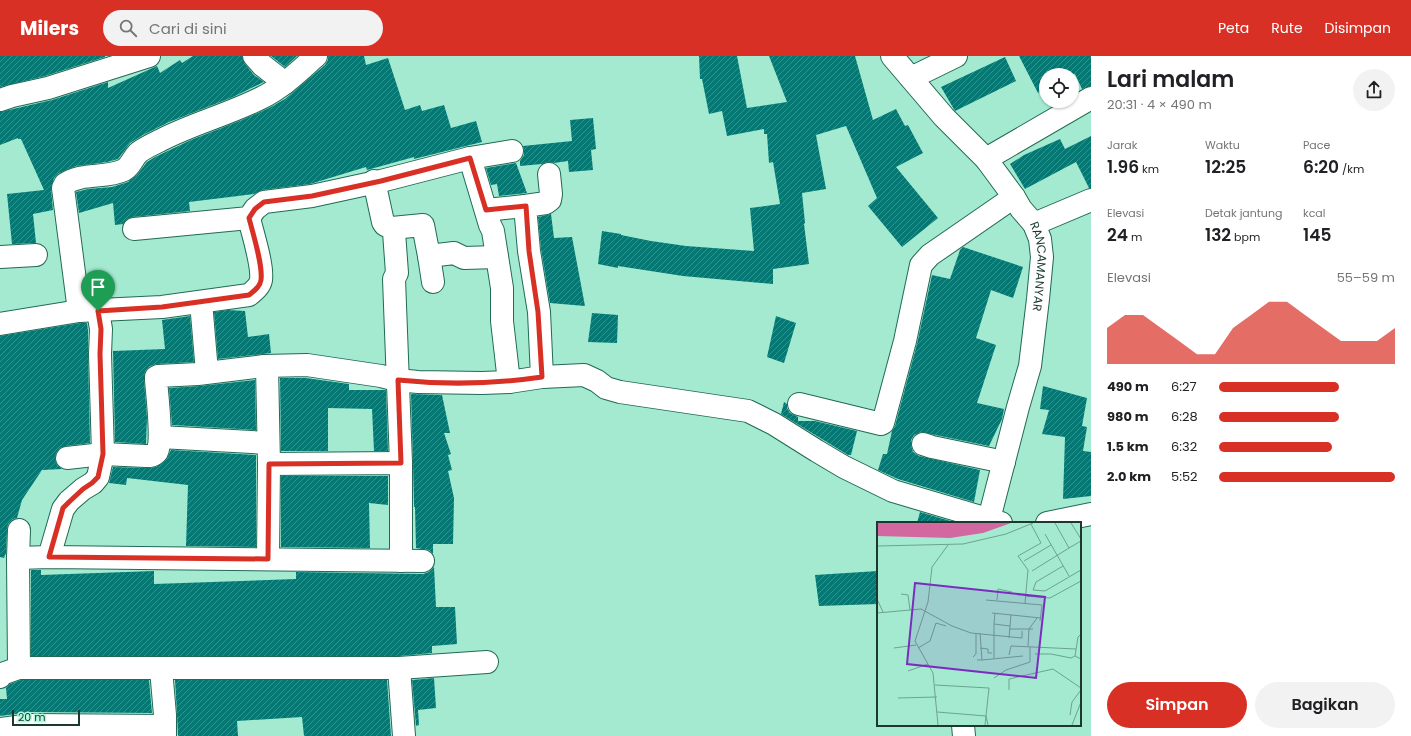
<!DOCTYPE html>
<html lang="id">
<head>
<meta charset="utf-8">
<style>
  :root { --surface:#fff; --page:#f2f2f2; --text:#202124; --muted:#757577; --accent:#d93025 }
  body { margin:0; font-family:Poppins,sans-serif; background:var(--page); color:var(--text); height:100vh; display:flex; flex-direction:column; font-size:15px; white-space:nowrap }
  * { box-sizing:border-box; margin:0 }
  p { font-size:13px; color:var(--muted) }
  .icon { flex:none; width:22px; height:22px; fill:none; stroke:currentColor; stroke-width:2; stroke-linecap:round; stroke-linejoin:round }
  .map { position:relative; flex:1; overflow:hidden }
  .sheet { display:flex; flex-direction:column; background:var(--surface); width:320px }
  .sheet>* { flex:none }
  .fabs { position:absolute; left:1039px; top:12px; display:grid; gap:8px }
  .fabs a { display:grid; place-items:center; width:40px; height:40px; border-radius:50%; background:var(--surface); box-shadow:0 1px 3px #0004; font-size:20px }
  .scale { position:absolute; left:12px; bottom:10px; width:68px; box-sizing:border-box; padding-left:4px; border:2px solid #1c392f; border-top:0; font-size:11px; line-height:14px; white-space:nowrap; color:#1c392f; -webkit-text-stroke:3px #b0f8dd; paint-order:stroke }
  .pin { position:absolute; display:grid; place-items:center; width:34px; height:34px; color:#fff; margin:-41px -17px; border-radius:50% 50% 50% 0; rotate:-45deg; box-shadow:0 0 4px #0007 }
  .pin .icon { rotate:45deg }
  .round { display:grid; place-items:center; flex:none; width:42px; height:42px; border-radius:21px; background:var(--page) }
  .summary { display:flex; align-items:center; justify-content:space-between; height:68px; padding:0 16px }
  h1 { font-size:22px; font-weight:600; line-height:30px }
  .figures { display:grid; grid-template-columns:repeat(3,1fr); gap:6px; height:68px; padding:4px 16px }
  .figures div { display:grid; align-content:center }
  .figures b { font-size:17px; font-weight:600 }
  .figures small { font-size:11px; font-weight:400 }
  .figures p { font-size:11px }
  .chart { height:112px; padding:8px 16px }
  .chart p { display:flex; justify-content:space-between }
  .chart svg { width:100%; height:72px; margin-top:4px; fill:var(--accent); opacity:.7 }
  .action { display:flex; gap:8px; margin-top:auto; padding:8px 16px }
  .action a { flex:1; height:46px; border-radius:24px; background:var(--accent); color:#fff; font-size:16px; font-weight:600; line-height:46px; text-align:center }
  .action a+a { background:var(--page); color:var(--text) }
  ul { padding:0 16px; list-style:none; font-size:13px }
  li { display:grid; grid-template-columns:64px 48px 1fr; align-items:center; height:30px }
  li i { height:10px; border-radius:5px; background:var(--accent) }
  header { display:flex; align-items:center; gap:24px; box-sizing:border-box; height:56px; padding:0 20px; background:var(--accent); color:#fff }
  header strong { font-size:19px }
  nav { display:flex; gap:22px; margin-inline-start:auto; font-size:14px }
  .search { width:280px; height:36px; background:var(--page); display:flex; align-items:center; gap:10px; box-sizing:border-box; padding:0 14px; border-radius:22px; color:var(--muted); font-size:15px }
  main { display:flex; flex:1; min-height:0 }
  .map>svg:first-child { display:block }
</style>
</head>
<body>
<header>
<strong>Milers</strong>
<div class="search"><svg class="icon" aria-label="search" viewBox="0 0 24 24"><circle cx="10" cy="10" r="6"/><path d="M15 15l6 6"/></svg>Cari di sini</div>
<nav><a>Peta</a><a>Rute</a><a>Disimpan</a></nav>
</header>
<main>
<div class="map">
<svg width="1091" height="680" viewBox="0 0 1091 680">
  <defs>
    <pattern id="building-hatch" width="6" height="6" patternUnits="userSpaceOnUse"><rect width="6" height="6" fill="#057874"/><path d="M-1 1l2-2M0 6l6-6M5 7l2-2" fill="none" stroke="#3c8f8b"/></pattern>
  </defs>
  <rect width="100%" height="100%" fill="#a3ead0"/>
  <path fill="url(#building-hatch)" d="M0,0H105V1L45,20L0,31Z
    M193,0H242L245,8L254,19L264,26L233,41L169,66L143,79L130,87L118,103L107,106L76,110L59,117L54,122L51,133L53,154L33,158L36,187L12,188L7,138L44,134L21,83H18V82L0,89V56L52,44L108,26V32L157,10L160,17L180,4L182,7Z
    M271,0H297L285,11Z
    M328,0H364L366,9L388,2L405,54L420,49L422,55L444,49L451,72L476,65L482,86L414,103V101L367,114L366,111L310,128L262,134L254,138L189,146L190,155L133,161L127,163L123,168L115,169L113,147L79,157L76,136L88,133L112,131L128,126L137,119L147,106L155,101L191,84L242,64L269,52L285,43L325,9L328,4Z
    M699,0H737L747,52L787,46L769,0H855L873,64L896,53L905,70L908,69L923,97L896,111L938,162L902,191L868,150L877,142L846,70L816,79L826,133L802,137L805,167L804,168L809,208L773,213V228L683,220L618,210V212L598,208L602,175L621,178V179L651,185L686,190L754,195L750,152L780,148L773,106L769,107L767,78H764V73L727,80L722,55L709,58L702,23H700Z
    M1019,0H1091V30L1082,33L1075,18L1072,19H1046V32L1038,37Z
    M1005,1L1016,25L955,55L941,31Z
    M593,62L596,93L591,94L593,114L569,116L568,105L554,107L547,106L542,108L520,110V105L524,99V93L523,90L572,85L570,64Z
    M1091,80V132H1089L1076,106L1025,133L1010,108L1024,99L1060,83L1065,93Z
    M516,107L527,137L499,140L497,128L491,129L486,112Z
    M551,158L554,182L572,181L585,250L550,247L541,193L538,161Z
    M963,191L1023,211L1013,242L991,234L976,282L996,289L977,347L1004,353L1002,363L989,390L921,376L914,379L911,384V390L913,396L919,400L980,414L974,446L898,423L878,414L883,398H887L892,375L895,370L917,288L932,219L950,223L960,194Z
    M228,254L245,255L248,281L269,278L271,297L218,303L214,256Z
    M592,257L618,259L617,287L588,286Z
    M190,260L194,306L157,308L150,310L145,315L144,324L147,362L146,388L115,386L113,295L165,293L162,264Z
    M776,260L796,267L784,307L767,301Z
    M80,267H87L88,274V298L90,387L66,390L60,392L56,397L55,403L57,409L62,413L42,414L22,444L17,462L13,463L8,468L7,474L6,497L4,502L0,501V280Z
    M280,322H306L349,328V334H386L388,395H374L372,353L328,352V395H281Z
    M255,324L256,374L172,369L169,332L200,330Z
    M1043,330L1087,342L1082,370L1087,371L1083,395L1091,396V440L1063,443L1065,381L1042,378L1049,354L1040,353Z
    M411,338L442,339L450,377H444L451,398L448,399L452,414L448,415L454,442L453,488H433V498L429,494L416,492L415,451H414L413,407Z
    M784,346L787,348V352L790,357L798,361V365H815L857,375L851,399H848L781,358Z
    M171,394L256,399V491L186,490L188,429L127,422L126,429L109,427L113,411L146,412L156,411L166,404Z
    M281,420H388V449L369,447L370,492L281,491Z
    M920,456L957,467H917Z
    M434,511L436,551H455L457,588L432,590V597L399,600H31V514H41V519L154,515V528L296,523V516L423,518L429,516Z
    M878,515V548L819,550L815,519Z
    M434,622L436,652L418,654L419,669L416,670L412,624Z
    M21,624H149L152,657L31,656L0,660V643H7L6,632L10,628Z
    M175,624H387L391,680H304L302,661L237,665L238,680H178L177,658Z"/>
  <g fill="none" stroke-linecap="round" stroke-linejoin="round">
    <g stroke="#216a55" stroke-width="24">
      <g id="minor">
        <path d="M254,0L262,9L285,27"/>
        <path id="s1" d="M892,0L944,61L986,103L1014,141L1021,153L1034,168L1040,183L1042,201L1038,243L1030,310L1018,351L988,467"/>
        <path d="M911,22L956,0"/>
        <path d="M0,44L12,40L48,32L149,0"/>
        <path d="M986,103L1091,42"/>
        <path d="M374,125L383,166L385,169L392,172L394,176L397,217L394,223L401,407"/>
        <path d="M486,154L525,150"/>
        <path d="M1034,168L1091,144"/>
        <path d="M392,172L423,169L429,200L454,197L464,202L497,201"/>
        <path d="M134,173L249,162L255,153L264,146L312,140L381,125L470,102"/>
        <path d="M429,200L433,226"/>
        <path d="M0,201L36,199"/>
        <path d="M201,246L207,316"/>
        <path d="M79,255L63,132L65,128C82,116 105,123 124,114C131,110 132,103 138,97C142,93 155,87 161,84C194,67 230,58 263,41C283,31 299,15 316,0"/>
        <path d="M0,268L79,255L162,251L249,239C254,235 260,230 261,224C263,209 253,179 249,162"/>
        <path d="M267,310L269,408L268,503"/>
        <path d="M542,321L539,256L529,195L525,150L546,147L550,144L551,138L549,118"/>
        <path d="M509,326L502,265V232L493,175L490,169L470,102L512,95"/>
        <path d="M799,348L881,368L883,367L905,285L921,209L930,199L1014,141"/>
        <path d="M160,381L268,387"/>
        <path d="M923,388L932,391L1004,406"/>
        <path d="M67,402L103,398L146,400C150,400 154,400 157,396C163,385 157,338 156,324V321L158,320L198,318L264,310L307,309L381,320L397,324L418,326L482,327L509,326L542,321L584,319L597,325L606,332L620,336L748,355L774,368L817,395L844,411L893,435L1001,467"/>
        <path d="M269,408L401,407V505"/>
        <path d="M1047,467L1091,458"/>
        <path d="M19,474L18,502L19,612H399L487,606"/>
        <path d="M49,501L63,453L69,445L83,433L93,427L98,421L103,398L100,298L101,273L98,255"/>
        <path d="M18,502L49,501L423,505"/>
        <path d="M399,612L404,680"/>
        <path d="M161,613L165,659V680"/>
        <path d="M0,621L2,618L19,612"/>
        <path d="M963,669L964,680"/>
        <path d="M0,673L31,669L165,670"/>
      </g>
    </g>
    <use href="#minor" stroke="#fff" stroke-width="22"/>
  </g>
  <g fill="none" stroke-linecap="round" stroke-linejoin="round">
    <g stroke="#fff" stroke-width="8">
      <path id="route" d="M470,102L486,154L526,150L529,195L538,256L542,321C494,328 446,329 398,324L401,407L269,408L268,503L49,501L63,452L69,446L83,433L92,427L98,421L103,398L100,298L101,273L98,255L162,251L249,239C254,235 260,231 261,224C263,209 253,178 249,162L255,153L264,146L312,140L381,125Z"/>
    </g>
    <use href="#route" stroke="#d93025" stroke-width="5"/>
  </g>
  <g text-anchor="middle" stroke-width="4" stroke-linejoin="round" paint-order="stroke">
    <g font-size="12" fill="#1c392f" stroke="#b0f8dd">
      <text dy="4" stroke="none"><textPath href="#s1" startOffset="264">RANCAMANYAR</textPath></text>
    </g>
  </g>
  <g transform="translate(877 466)">
    <rect width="204" height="204" fill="#a3ead0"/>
    <path d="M0,1H134L106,11L73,16L0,14Z" fill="#d2689f"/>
    <path fill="none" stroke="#6da390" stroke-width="1" d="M194,1L204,17M168,12L192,54M0,24L86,22L129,12L156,1M192,26L204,19M147,39L174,23M186,44L159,60L156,68L168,69L204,48M155,49L192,26L178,1M24,72L31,73L33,88M148,74L173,76L204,59M0,77L6,90M109,78L165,83L163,99M120,78L121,67L135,70M148,81L151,48L141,34L164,21L154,2M0,91L44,87L75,104L94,111L145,116V109M115,91L164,96M118,91L117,102L133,104M132,107H156M204,112L201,115L198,134L204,137M132,116L134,93M151,124L152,107L160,96M17,126L39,123M41,126L53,119L59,101L69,104M103,126L111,127V131H115M158,132H174L194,136L198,134M132,133L134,124L199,127M96,135L99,132V111M117,136V102M100,138H105L103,111M105,138L146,134M31,149L51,142M117,156L129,148L153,140V125M58,163L112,166L108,203M132,168V157L176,147L204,166M21,176L60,175M60,190L109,194L111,203M193,193L195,180L204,168M61,203L56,151L38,119L51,80L55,45L71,23M195,203L204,180"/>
    <path fill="#7b2cbf" fill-opacity="0.15" stroke="#7b2cbf" stroke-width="2" d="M38,61L168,75L159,156L30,142Z"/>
    <rect width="204" height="204" fill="none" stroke="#1c392f" stroke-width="2"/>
  </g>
</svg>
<div class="fabs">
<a><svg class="icon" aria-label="locate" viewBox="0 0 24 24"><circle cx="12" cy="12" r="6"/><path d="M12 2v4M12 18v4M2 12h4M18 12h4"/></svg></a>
</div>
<div class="scale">20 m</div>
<div class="pin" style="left:98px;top:255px;background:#1e9e55"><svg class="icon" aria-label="arrive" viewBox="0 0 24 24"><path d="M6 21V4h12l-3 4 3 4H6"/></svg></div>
</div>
<section class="sheet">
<div class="summary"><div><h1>Lari malam</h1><p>20:31 · 4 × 490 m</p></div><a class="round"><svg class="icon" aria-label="share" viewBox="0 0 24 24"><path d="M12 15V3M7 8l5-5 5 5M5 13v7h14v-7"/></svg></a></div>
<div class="figures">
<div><p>Jarak</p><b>1.96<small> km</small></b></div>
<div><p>Waktu</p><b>12:25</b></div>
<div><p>Pace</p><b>6:20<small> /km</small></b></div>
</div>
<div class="figures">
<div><p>Elevasi</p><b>24<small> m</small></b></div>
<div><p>Detak jantung</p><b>132<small> bpm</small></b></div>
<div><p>kcal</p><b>145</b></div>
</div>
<div class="chart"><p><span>Elevasi</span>55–59 m</p>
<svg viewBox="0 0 160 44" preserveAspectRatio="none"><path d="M0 44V22L10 14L20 14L30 22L40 30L50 38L60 38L70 22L80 14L90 6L100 6L110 14L120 22L130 30L140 30L150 30L160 22V44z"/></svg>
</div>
<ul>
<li><b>490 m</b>6:27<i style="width:68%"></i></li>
<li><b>980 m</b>6:28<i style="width:68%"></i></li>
<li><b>1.5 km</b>6:32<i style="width:64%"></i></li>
<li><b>2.0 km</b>5:52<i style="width:100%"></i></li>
</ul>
<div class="action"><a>Simpan</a><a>Bagikan</a></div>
</section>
</main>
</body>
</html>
